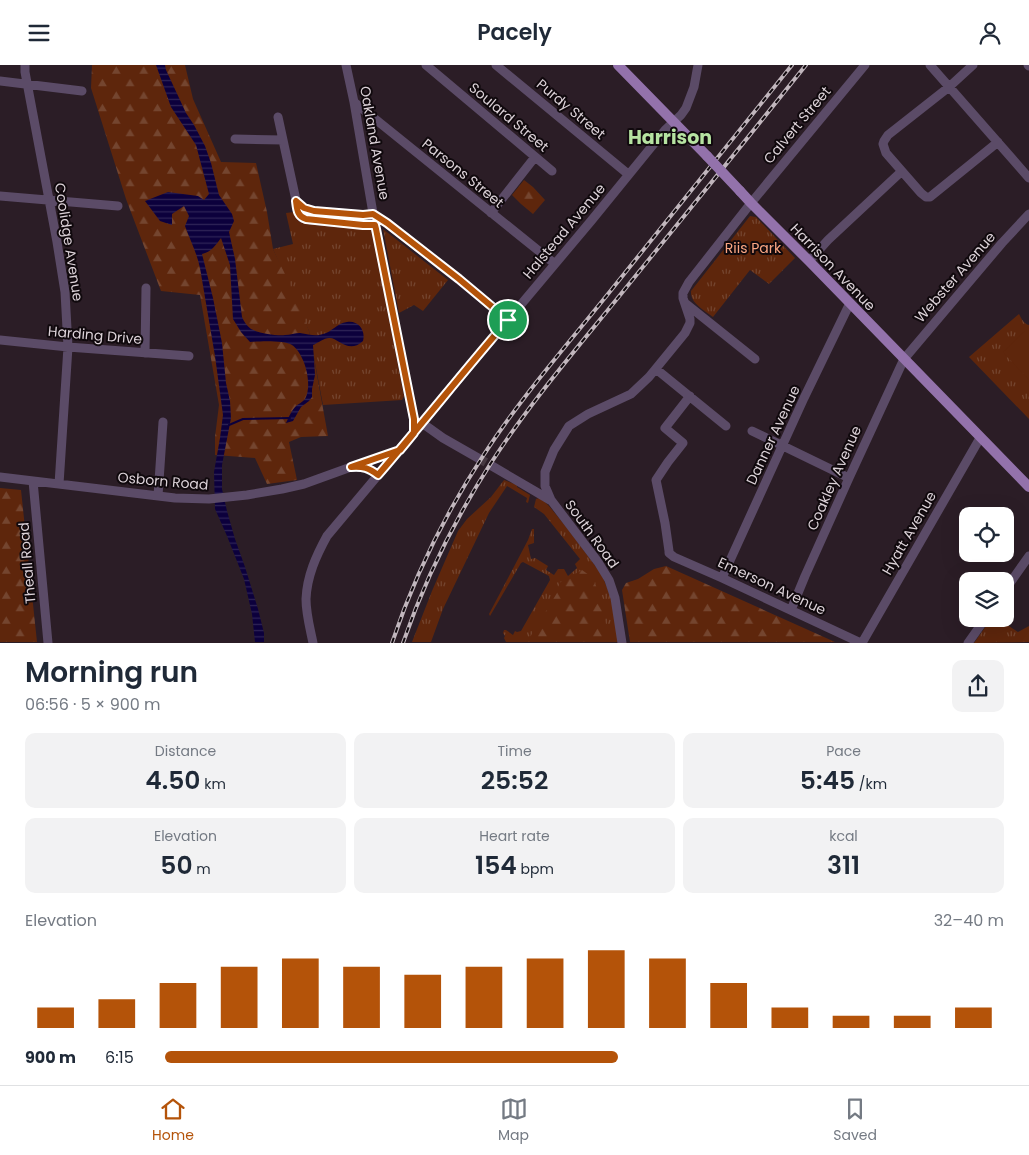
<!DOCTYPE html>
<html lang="en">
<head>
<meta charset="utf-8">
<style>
  :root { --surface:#fff; --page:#f2f2f3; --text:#1f2937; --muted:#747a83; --line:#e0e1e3; --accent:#b45309 }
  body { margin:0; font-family:Poppins,sans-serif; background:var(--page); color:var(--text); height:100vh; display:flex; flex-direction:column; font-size:19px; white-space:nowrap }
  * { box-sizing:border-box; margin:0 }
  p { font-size:16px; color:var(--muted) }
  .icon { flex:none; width:28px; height:28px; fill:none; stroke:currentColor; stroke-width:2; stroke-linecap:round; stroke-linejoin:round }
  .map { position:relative; height:578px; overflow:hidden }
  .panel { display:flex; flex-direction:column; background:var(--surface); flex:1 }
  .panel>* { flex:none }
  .fabs { position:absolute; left:959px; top:442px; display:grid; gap:10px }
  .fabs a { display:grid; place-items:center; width:55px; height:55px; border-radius:10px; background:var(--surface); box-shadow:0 5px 20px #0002; font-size:25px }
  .pin { position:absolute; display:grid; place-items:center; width:42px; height:42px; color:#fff; margin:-21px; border:2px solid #fff; border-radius:50%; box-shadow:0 1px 5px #0007 }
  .round { display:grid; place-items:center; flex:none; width:52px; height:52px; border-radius:10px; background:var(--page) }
  .head { display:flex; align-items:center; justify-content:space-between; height:85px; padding:0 25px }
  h1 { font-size:28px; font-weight:600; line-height:38px }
  .metrics { display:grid; grid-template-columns:repeat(3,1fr); gap:8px; height:85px; padding:5px 25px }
  .metrics div { display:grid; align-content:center; border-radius:10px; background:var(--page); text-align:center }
  .metrics b { font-size:25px; font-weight:600 }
  .metrics small { font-size:14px; font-weight:400 }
  .metrics p { font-size:14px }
  .chart { height:140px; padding:10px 25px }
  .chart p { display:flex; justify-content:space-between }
  .chart svg { width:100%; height:90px; margin-top:5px; stroke:var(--accent); stroke-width:6 }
  ul { padding:0 25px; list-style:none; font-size:16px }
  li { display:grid; grid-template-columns:80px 60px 1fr; align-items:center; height:38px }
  li i { height:12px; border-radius:6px; background:var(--accent) }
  header { display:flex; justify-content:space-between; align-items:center; height:65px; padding:0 25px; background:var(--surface); font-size:22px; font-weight:600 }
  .dock { display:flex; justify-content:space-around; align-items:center; height:70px; border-top:1px solid var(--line); background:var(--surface); font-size:14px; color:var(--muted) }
  .dock a { display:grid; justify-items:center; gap:2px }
  .dock .active { color:var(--accent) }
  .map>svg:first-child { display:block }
</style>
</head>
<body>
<header><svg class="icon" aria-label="menu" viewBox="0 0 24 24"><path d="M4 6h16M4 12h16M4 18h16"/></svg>Pacely<svg class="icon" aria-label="person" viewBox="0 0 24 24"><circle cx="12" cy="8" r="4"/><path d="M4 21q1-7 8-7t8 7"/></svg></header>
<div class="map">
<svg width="1029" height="578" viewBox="0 0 1029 578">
  <defs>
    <pattern id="grass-tufts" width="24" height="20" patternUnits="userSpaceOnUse" patternTransform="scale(1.25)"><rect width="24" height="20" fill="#5e260c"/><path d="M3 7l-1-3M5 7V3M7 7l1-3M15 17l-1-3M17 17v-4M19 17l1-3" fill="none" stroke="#74452f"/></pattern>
    <pattern id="forest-firs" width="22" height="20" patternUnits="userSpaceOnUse" patternTransform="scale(1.25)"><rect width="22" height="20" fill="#5e260c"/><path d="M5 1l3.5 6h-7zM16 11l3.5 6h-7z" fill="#74452f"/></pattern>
    <pattern id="water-rules" width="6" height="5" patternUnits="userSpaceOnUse" patternTransform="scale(1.25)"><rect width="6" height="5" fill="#0c003c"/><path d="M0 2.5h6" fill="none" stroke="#2f2457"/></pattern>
  </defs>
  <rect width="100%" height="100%" fill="#2b1d26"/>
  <path fill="url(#grass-tufts)" d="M294,147L301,157L370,163L372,166L404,331L402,335L323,340L309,266L273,184L293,179L286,148Z
    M750,151L756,152L795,193L769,219L750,205L713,252C704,245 690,238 691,226Z
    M383,164L448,215L423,246L414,240L399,248Z
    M1019,249C1021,253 1024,259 1029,260V354L969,292Z
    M504,415L517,420V422L530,430L528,438L526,437L527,433L507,421L489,448L443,544L431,577H412L432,526L458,466L467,454L491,432Z
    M539,433L543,435L549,441L567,463L602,510L611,533L619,577H506L504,573L505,571L503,568L504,565H506L513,570L515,566L517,567L521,566L550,515L549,511L523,497L521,498L490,551L489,549L528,475L532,464H534V478L528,480L531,494L535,493L548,501L546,505L554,510L558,504H564L568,511L577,503L575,499L580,494L544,449L534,442L536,434Z
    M991,554H998L1018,567L1029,561V577L974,578Z"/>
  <path fill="url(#forest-firs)" d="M92,0H185L193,34L221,97L256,98L267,147L273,184L296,232L309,266L328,371L301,372L289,377L297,415L267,419L255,393L215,390V372L219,340L200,230L161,226L126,134L91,23Z
    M524,115L533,122L545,135L533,149L521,139L512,130Z
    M0,423L21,425L37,577H0Z
    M666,501L835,577H630L622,525L626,518L638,514L654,504Z
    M582,505L593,513L599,529L610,577H527L557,528C559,517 560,516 570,512C574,510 578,507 582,505Z
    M1029,564V577H985L993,571L1011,573Z"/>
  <path fill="#5e260c" d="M1025,266L1029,270V315L1003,287Z"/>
  <path fill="url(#water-rules)" d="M156,0H165L166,5L186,48L194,60L205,81L211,98L219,130L232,149L234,156L229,167L235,194L242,252C244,257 247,261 251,264C258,268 277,271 285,270C290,270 295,268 300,268C309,269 315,272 323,269C332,267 337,258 347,257C358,255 366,265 363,276C348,290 338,272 329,273C324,273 318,278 313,280L315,310L312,324V332L309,336L301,342L293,356L286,358C289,352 291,346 296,341C298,339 303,337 305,334C313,320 305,289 292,280C285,275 259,276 250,277L241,267L233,254L230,200L221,173C216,180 211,187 202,189L213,233L222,278L226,318L230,336L231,353L222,400V424L227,446L235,474L245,502L258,544L264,568V577H255L252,549L244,514L227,471L215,444L214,407L220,373L223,350L215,291L200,203C197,188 190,175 185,161L189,151L184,141L172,149V160L160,156L145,136L168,127L198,131L204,135L209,129L196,80L171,42Z"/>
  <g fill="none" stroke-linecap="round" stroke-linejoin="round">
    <path stroke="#0c003c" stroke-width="2" d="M229,360L243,354L290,353"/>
    <path stroke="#463841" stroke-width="9" stroke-dasharray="9 4.5" stroke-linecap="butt" d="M478,393L492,401"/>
    <path stroke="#5b4b67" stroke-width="9" d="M25,0V7L57,177L65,227L68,282L59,419
      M346,0L354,37L375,160L414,354V368
      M426,0L552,106
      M496,0L628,109
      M930,0L1029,113
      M973,0L949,22L888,70L884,76L883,79L886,88L921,128L926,132H930L998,77
      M1028,0L1029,1
      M0,16L82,26
      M354,37L555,199
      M278,52L299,149L302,153L310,155L363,160H375
      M235,74L283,75
      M0,131L118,141
      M296,136L304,143L314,146L363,150L373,149L387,158L459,215L508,255
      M491,148L535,92
      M809,196L828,175L902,106
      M685,238L755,294
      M0,275L68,282L189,291
      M145,288L146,223
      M656,304L726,361
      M690,331L665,363L683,378L668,397L656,415L665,458L669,486V488L674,492L722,513L861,578
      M422,358L443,373L478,393
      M752,366L849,413
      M358,400L400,385
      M492,401L550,435
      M0,412L175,433L209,434L247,430L282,424L304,419L351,402H364L371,405L378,410
      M33,416L48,578
      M158,431L163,357
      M722,513L804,333L850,238
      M1005,525L1029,491
      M791,545L805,511L849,413L904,294L1002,178L1029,149
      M313,578C310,563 306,549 306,534C307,511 316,491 327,471L591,156L657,75L665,65L681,50L686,43L694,22L698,0
      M622,578L615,533L609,515L598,497L551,435L545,421V407L554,385L569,361L588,349L631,329L649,312L685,268L690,258V254L683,233V228L689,217L751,138L865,0
      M862,578L980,373
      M968,578L985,554"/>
    <path stroke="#9372ab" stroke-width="10" d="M618,0L707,91
      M740,126L751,138L809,196L1029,422"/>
    <g stroke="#c1b6bd" stroke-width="4">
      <path id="rail" d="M392,578C414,512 445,449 483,391C521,332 568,279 612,224C672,149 732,75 792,0
        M403,578C425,514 455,454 491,398C531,336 579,281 625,224C686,149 746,75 806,0"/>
    </g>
    <use href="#rail" stroke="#10090d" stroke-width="2" stroke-dasharray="5.5" stroke-linecap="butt"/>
    <path stroke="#9372ab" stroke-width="10" d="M707,91L740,126"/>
  </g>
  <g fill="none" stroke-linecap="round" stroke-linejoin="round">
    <g stroke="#fff" stroke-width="10">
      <path id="route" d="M508,255L459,214L387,158L373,149L363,150L314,146L304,143L296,136C297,144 297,151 306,154L363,160H375L376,164L414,354V368L400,385L351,402C363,401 369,403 378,410C422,359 464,306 508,255"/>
    </g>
    <use href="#route" stroke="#b45309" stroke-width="6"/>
  </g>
  <g text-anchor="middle" stroke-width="4" stroke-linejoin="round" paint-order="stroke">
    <g font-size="14" fill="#dcd2d8" stroke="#10090d">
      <text transform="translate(571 44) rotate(40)" y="5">Purdy Street</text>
      <text transform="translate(509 52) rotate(40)" y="5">Soulard Street</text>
      <text transform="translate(797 60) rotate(-50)" y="5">Calvert Street</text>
      <text transform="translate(375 78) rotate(80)" y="5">Oakland Avenue</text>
      <text transform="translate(463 108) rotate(39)" y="5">Parsons Street</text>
      <text transform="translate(564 166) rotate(-50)" y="5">Halstead Avenue</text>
      <text transform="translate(69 177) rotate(81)" y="5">Coolidge Avenue</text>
      <text transform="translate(833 202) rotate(46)" y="5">Harrison Avenue</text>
      <text transform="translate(955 212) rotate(-49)" y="5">Webster Avenue</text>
      <text transform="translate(95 270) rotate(5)" y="5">Harding Drive</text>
      <text transform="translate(773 370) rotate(-65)" y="5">Danner Avenue</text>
      <text transform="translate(834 413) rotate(-66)" y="5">Coakley Avenue</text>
      <text transform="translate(163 416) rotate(5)" y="5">Osborn Road</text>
      <text transform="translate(909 468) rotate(-60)" y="5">Hyatt Avenue</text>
      <text transform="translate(592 469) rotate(54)" y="5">South Road</text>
      <text transform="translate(27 498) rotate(-95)" y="5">Theall Road</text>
      <text transform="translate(772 521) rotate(25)" y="5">Emerson Avenue</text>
    </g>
    <g font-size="14" fill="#faa683" stroke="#10090d">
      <text x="753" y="188">Riis Park</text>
    </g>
    <g font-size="19" font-weight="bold" fill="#b6e3a1" stroke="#10090d">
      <text x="670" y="79">Harrison</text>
    </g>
  </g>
</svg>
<div class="fabs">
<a><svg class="icon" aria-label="locate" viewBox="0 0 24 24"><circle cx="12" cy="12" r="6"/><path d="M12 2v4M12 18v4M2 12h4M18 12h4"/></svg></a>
<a><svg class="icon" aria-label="layers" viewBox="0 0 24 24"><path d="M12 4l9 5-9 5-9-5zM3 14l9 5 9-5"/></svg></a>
</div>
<div class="pin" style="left:508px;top:255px;background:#1e9e55"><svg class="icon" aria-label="arrive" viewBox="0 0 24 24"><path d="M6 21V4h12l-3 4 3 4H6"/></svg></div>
</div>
<section class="panel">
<div class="head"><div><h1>Morning run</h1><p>06:56 · 5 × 900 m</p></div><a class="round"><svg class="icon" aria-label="share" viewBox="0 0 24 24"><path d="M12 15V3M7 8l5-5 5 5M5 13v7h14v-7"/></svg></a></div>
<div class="metrics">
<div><p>Distance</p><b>4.50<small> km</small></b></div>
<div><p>Time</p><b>25:52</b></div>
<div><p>Pace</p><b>5:45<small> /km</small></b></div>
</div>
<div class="metrics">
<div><p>Elevation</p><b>50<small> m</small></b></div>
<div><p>Heart rate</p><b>154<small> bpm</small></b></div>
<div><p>kcal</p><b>311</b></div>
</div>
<div class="chart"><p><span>Elevation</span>32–40 m</p>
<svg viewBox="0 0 160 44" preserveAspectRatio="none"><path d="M5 44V34M15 44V30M25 44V22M35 44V14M45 44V10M55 44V14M65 44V18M75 44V14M85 44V10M95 44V6M105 44V10M115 44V22M125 44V34M135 44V38M145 44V38M155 44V34"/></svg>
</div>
<ul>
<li><b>900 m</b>6:15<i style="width:54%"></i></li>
</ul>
</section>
<nav class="dock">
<a class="active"><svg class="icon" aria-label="home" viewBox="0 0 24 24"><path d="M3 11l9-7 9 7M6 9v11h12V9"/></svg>Home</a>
<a><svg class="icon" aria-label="map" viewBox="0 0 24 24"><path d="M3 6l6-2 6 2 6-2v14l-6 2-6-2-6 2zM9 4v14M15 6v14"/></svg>Map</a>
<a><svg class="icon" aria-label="saved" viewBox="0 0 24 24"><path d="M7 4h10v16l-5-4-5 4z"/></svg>Saved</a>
</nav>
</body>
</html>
